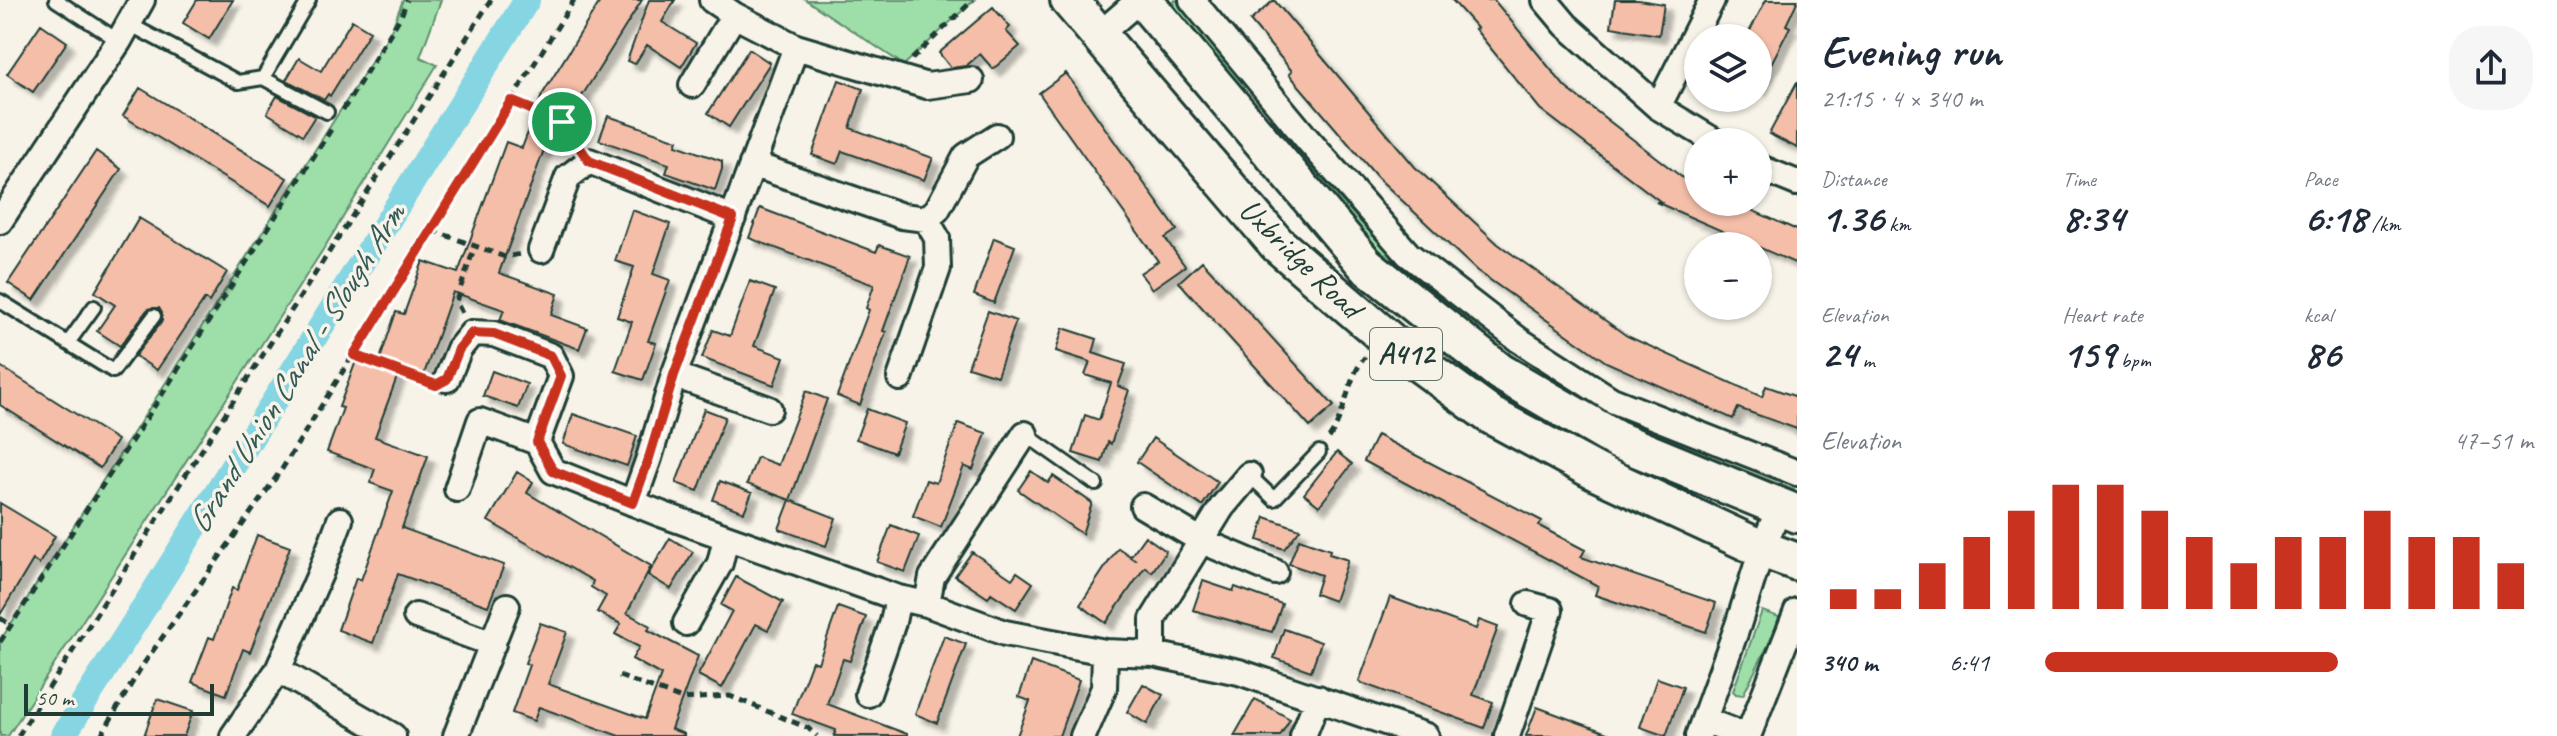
<!DOCTYPE html>
<html lang="en">
<head>
<meta charset="utf-8">
<style>
  :root { --surface:#fff; --page:#f6f6f7; --text:#1f2937; --muted:#747a83; --accent:#c8321e }
  body { margin:0; font-family:Caveat,sans-serif; background:var(--page); color:var(--text); height:100vh; display:flex; flex-direction:column; font-size:30px; white-space:nowrap }
  * { box-sizing:border-box; margin:0 }
  p { font-size:26px; color:var(--muted) }
  .icon { flex:none; width:44px; height:44px; fill:none; stroke:currentColor; stroke-width:2; stroke-linecap:round; stroke-linejoin:round }
  .map { position:relative; flex:1; overflow:hidden }
  .side { display:flex; flex-direction:column; background:var(--surface); width:760px }
  .side>* { flex:none }
  .controls { position:absolute; left:1684px; top:24px; display:grid; gap:16px }
  .controls a { display:grid; place-items:center; width:88px; height:88px; border-radius:50%; background:var(--surface); box-shadow:0 2px 6px #0004; font-size:40px }
  .scale { position:absolute; left:24px; bottom:20px; width:190px; box-sizing:border-box; padding-left:8px; border:4px solid #1f3d34; border-top:0; font-size:22px; line-height:28px; white-space:nowrap; color:#1f3d34; -webkit-text-stroke:6px #f7f3e8; paint-order:stroke }
  .pin { position:absolute; display:grid; place-items:center; width:68px; height:68px; color:#fff; margin:-34px; border:4px solid #fff; border-radius:50%; box-shadow:0 2px 8px #0007 }
  .round { display:grid; place-items:center; flex:none; width:84px; height:84px; border-radius:32px; background:var(--page) }
  .overview { display:flex; align-items:center; justify-content:space-between; height:136px; padding:0 24px }
  h1 { font-size:44px; font-weight:800; line-height:60px }
  .metrics { display:grid; grid-template-columns:repeat(3,1fr); gap:12px; height:136px; padding:8px 24px }
  .metrics div { display:grid; align-content:center }
  .metrics b { font-size:40px; font-weight:800 }
  .metrics small { font-size:22px; font-weight:400 }
  .metrics p { font-size:22px }
  .chart { height:224px; padding:16px 24px }
  .chart p { display:flex; justify-content:space-between }
  .chart svg { width:100%; height:144px; margin-top:8px; stroke:var(--accent); stroke-width:6 }
  ul { padding:0 24px; list-style:none; font-size:26px }
  li { display:grid; grid-template-columns:128px 96px 1fr; align-items:center; height:60px }
  li i { height:20px; border-radius:10px; background:var(--accent) }
  main { display:flex; flex:1; min-height:0 }
  .map>svg:first-child { display:block }
</style>
</head>
<body>
<main>
<div class="map">
<svg width="1797" height="736" viewBox="0 0 1797 736">
  <defs>
    <filter id="shadow"><feDropShadow dx="7" dy="7" stdDeviation="2" flood-color="#0004"/></filter>
  </defs>
  <rect width="100%" height="100%" fill="#f7f3e8"/>
  <filter id="ink" filterUnits="userSpaceOnUse"><feTurbulence type="fractalNoise" baseFrequency=".0125" numOctaves="2"/><feDisplacementMap in="SourceGraphic" scale="16" xChannelSelector="R" yChannelSelector="G"/><feConvolveMatrix kernelMatrix="1 2 1 2 8 2 1 2 1" color-interpolation-filters="sRGB"/></filter>
  <g filter="url(#ink)">
    <path fill="#9edfa9" stroke="#5e8e6e" stroke-width="2" d="M403,0H441L420,57L437,65L324,248L8,736H0V641L390,33Z
      M806,0H974L904,65Z
      M1175,0L1193,9L1246,82L1243,91L1179,21L1174,2Z
      M1270,118C1331,189 1390,262 1463,320C1562,399 1680,445 1797,491V504L1545,387L1343,225L1266,121Z
      M1762,611L1779,617L1773,635L1743,695L1736,694L1733,691Z"/>
    <g fill="none" stroke-linecap="round" stroke-linejoin="round">
      <path stroke="#86d5e2" stroke-width="26" d="M63,736L527,0"/>
    </g>
    <path fill="#f5bea9" stroke="#1f3d34" stroke-width="2" filter="url(#shadow)" d="M197,0H233L209,39L183,23Z
      M601,0H642L567,120L557,114L499,273L558,294L551,315L587,328L579,349L500,320L504,310L453,292L423,377L400,369L375,437L428,456L402,528L504,565L488,606L398,574L373,643L338,630L356,578L361,580L393,491L370,483L375,469L327,452L343,408L339,407L356,361L377,368L396,312L404,314L423,261L458,273L506,142L522,148L542,95Z
      M649,0H675L662,22L696,43L681,67L647,45L635,64L627,61Z
      M1274,0L1415,167L1498,244L1627,336L1762,397L1766,386L1797,397V429L1738,408L1733,419L1606,362L1476,270L1377,177L1289,74L1292,71L1250,21Z
      M1452,0H1494L1565,87L1688,182L1698,187V202H1733L1797,230V264L1656,202H1661L1540,109L1475,29L1477,28Z
      M1615,0H1638L1664,4L1659,35L1611,27Z
      M1766,0H1797V2L1786,25L1790,27L1758,89V38H1746Z
      M993,7L1010,27L1006,31L1020,46L993,69L980,54L966,66L951,68L939,53Z
      M352,20L370,31L330,96L328,94L324,100L286,80L299,58L321,71Z
      M41,24L67,42L33,92L7,74Z
      M749,49L770,63L729,127L708,113Z
      M1066,73L1177,230L1165,238L1185,266L1152,289L1140,273L1158,261L1039,93Z
      M839,80L863,89L850,128L933,158L924,180L842,151L837,164L812,155Z
      M1797,82V148L1769,134Z
      M140,88L287,178L270,206L123,116Z
      M277,96L315,116L303,135L267,113Z
      M608,116L678,140L676,145L722,161V169L715,190L666,173L669,164L599,140Z
      M96,151L121,169L34,300L8,283Z
      M760,208L876,252L879,245L910,256L883,331L886,332L860,405L837,396L869,310L866,308L874,285L749,238Z
      M632,210L670,224L653,274L670,280L648,341L656,343L643,380L615,371L632,322L617,317L634,267L615,261Z
      M139,218L227,272L209,302L205,299L157,370L135,356L162,321V313L159,308H151L147,310L120,346L97,331L115,305L95,292Z
      M994,238L1015,246L994,303L974,295Z
      M1202,261L1334,406L1310,427L1179,282Z
      M750,281L775,290L754,346L784,357L774,385L702,358L713,330L730,336Z
      M988,311L1016,321L997,376L968,367Z
      M1063,328L1097,339L1093,353L1126,364L1118,386L1129,390L1111,444L1108,442L1102,462L1073,453L1085,415L1099,420L1111,383L1085,375L1090,362L1056,351Z
      M0,366L117,440L100,468L0,405Z
      M492,371L527,384L518,408L483,396Z
      M806,391L827,399L790,500L747,484L757,457L778,465Z
      M704,409L725,417L698,491L676,483Z
      M867,409L905,423L894,453L856,439Z
      M573,414L637,436L627,466L563,444Z
      M958,423L986,433L973,470L964,466L941,527L913,516L926,480L936,483Z
      M1377,435L1542,521L1539,526L1585,550L1581,557L1716,603L1706,632L1595,595L1598,586L1364,461Z
      M1153,438L1218,482L1202,506L1137,462Z
      M1337,452L1352,464L1319,506L1304,494Z
      M1031,471L1048,483L1053,476L1092,503L1082,534L1018,490Z
      M517,472L533,482L527,493L651,566L627,613L650,626L648,630L698,656L671,729L684,734V736H619L539,707L534,721L512,713L529,665L525,663L540,623L567,632L548,684L645,719L661,675L632,659L639,647L615,634L621,624L597,612L606,596L591,587L593,581L488,521Z
      M720,481L752,493L744,512L713,500Z
      M790,500L836,518L826,546L779,529Z
      M0,503L55,536L39,564L33,560L0,615Z
      M1265,517L1300,529L1284,549L1258,540Z
      M891,525L919,536L905,572L877,562Z
      M257,535L290,547L250,652L243,649L226,695L192,682L209,637L214,639L232,588L237,590Z
      M1145,536L1166,551L1152,572L1145,567L1106,623L1080,605L1118,548L1136,560L1130,557Z
      M670,538L693,552L671,589L648,575Z
      M1299,539L1330,550L1329,554L1348,560L1334,601L1315,594L1321,575L1289,564Z
      M972,552L1012,579L1017,572L1033,583L1016,609L991,593L988,598L955,576Z
      M736,577L783,602L768,630L756,624L722,688L698,675L732,611L721,605Z
      M1203,581L1233,591L1235,587L1282,604L1272,632L1193,610Z
      M1390,597L1476,629L1479,620L1498,627L1473,695L1493,702L1484,728L1359,682Z
      M838,607L866,617L850,661L843,659L827,704L907,734V736H834L836,730L792,714L812,661L818,663Z
      M1284,629L1321,642L1311,671L1274,658Z
      M944,636L966,644L937,723L915,714Z
      M1031,662L1079,680L1059,736H1017L1030,701L1019,697Z
      M1657,678L1683,687L1666,736L1640,727Z
      M1143,684L1163,695L1147,724L1127,712Z
      M157,699L193,711L184,736H144Z
      M1255,699L1290,719L1280,736H1234Z
      M1537,707L1610,734L1609,736H1526Z"/>
    <g fill="none" stroke-linecap="round" stroke-linejoin="round">
      <g stroke="#1f3d34" stroke-width="18">
        <path id="lane" d="M56,0L119,41
          M129,24L238,82L263,78L309,0
          M263,78L327,112
          M0,301L113,371L154,316
          M68,343L94,307
          M1025,434L1096,484
          M1249,475L1274,499L1319,452"/>
      </g>
      <g stroke="#1f3d34" stroke-width="30">
        <path id="street" d="M712,0L734,15L796,47
          M1192,0L1307,139L1408,254L1519,340L1612,400L1797,473
          M1545,0L1566,25L1658,107L1716,142
          M1100,34L1139,0
          M692,85L734,15
          M1658,107L1712,0
          M752,164L902,216L926,219L937,210L966,156L997,136
          M1758,167L1797,183
          M0,221L119,41L142,0
          M541,250L568,177L589,161L733,218
          M674,375L769,409
          M900,378L938,268L937,238L926,219
          M447,379L459,349L472,333L494,334L551,356L561,376L537,442
          M457,489L480,421L537,442L553,471L661,514L898,598L927,604L1005,633L1105,652L1153,654L1239,672L1426,736
          M633,503L649,458L674,375L796,47L927,86L971,80
          M1143,506L1202,541L1275,572
          M927,604L932,577L1025,434
          M416,616L493,644
          M686,623L720,563L726,538
          M1153,654V619L1222,507L1249,475
          M278,670L393,736
          M868,694L893,622L898,598
          M1704,720L1746,736
          M233,736L278,670L320,574L340,520
          M456,736L507,606
          M1083,736L1104,688L1105,652
          M1303,736L1318,698
          M1507,736L1550,610L1528,604
          M1698,736L1738,625L1762,549L1779,509
          M1748,736L1797,611"/>
      </g>
      <g stroke="#1f3d34" stroke-width="42">
        <path id="primary" d="M1069,0L1277,244L1398,348L1490,415L1598,473L1762,549L1797,562
          M1143,0L1366,265L1500,372L1617,440L1797,514"/>
      </g>
      <path stroke="#1f3d34" stroke-width="5" stroke-dasharray="8 6" stroke-linecap="butt" d="M912,59L973,0
        M511,101L562,122L577,144
        M343,110L401,16L407,0
        M432,230L505,257L521,254
        M462,313L456,301L475,246
        M354,355L424,381
        M1329,438C1347,413 1346,380 1365,357
        M0,618L11,625
        M0,642L163,393L332,128
        M619,676L682,699L730,696L808,728L817,736
        M18,736L491,0
        M101,736L142,666L282,469L574,0"/>
      <use href="#lane" stroke="#f7f3e8" stroke-width="12"/>
      <use href="#street" stroke="#f7f3e8" stroke-width="24"/>
      <use href="#primary" stroke="#f7f3e8" stroke-width="36"/>
    </g>
  </g>
  <g fill="none" stroke-linecap="round" stroke-linejoin="round" filter="url(#ink)">
    <g stroke="#fff" stroke-width="16">
      <path id="route" d="M511,101L562,122L589,161L733,218L674,375L649,458L633,503L553,471L537,442L561,376L551,356L494,334L472,333L459,349L447,379L436,385L354,355Z"/>
    </g>
    <use href="#route" stroke="#c8321e" stroke-width="10"/>
  </g>
  <g text-anchor="middle" stroke-width="7" stroke-linejoin="round" paint-order="stroke">
    <rect fill="#f7f3e8" stroke="#60746a" stroke-width="2" x="1370" y="328" width="72" height="52" rx="6"/>
    <g font-size="30" font-weight="bold" fill="#1f3d34">
      <text x="1406" y="364">A412</text>
    </g>
    <g font-size="32" fill="#1f3d34" stroke="#f7f3e8">
      <text transform="translate(1301 258) rotate(44)" y="11">Uxbridge Road</text>
    </g>
    <g font-size="34" font-style="italic" fill="#345b57" stroke="#f7f3e8">
      <text transform="translate(295 368) rotate(-58)" y="12">Grand Union Canal - Slough Arm</text>
    </g>
  </g>
</svg>
<div class="controls">
<a><svg class="icon" aria-label="layers" viewBox="0 0 24 24"><path d="M12 4l9 5-9 5-9-5zM3 14l9 5 9-5"/></svg></a>
<a>+</a>
<a>−</a>
</div>
<div class="scale">50 m</div>
<div class="pin" style="left:562px;top:122px;background:#1e9e55"><svg class="icon" aria-label="arrive" viewBox="0 0 24 24"><path d="M6 21V4h12l-3 4 3 4H6"/></svg></div>
</div>
<section class="side">
<div class="overview"><div><h1>Evening run</h1><p>21:15 · 4 × 340 m</p></div><a class="round"><svg class="icon" aria-label="share" viewBox="0 0 24 24"><path d="M12 15V3M7 8l5-5 5 5M5 13v7h14v-7"/></svg></a></div>
<div class="metrics">
<div><p>Distance</p><b>1.36<small> km</small></b></div>
<div><p>Time</p><b>8:34</b></div>
<div><p>Pace</p><b>6:18<small> /km</small></b></div>
</div>
<div class="metrics">
<div><p>Elevation</p><b>24<small> m</small></b></div>
<div><p>Heart rate</p><b>159<small> bpm</small></b></div>
<div><p>kcal</p><b>86</b></div>
</div>
<div class="chart"><p><span>Elevation</span>47–51 m</p>
<svg viewBox="0 0 160 44" preserveAspectRatio="none"><path d="M5 44V38M15 44V38M25 44V30M35 44V22M45 44V14M55 44V6M65 44V6M75 44V14M85 44V22M95 44V30M105 44V22M115 44V22M125 44V14M135 44V22M145 44V22M155 44V30"/></svg>
</div>
<ul>
<li><b>340 m</b>6:41<i style="width:60%"></i></li>
</ul>
</section>
</main>
</body>
</html>
